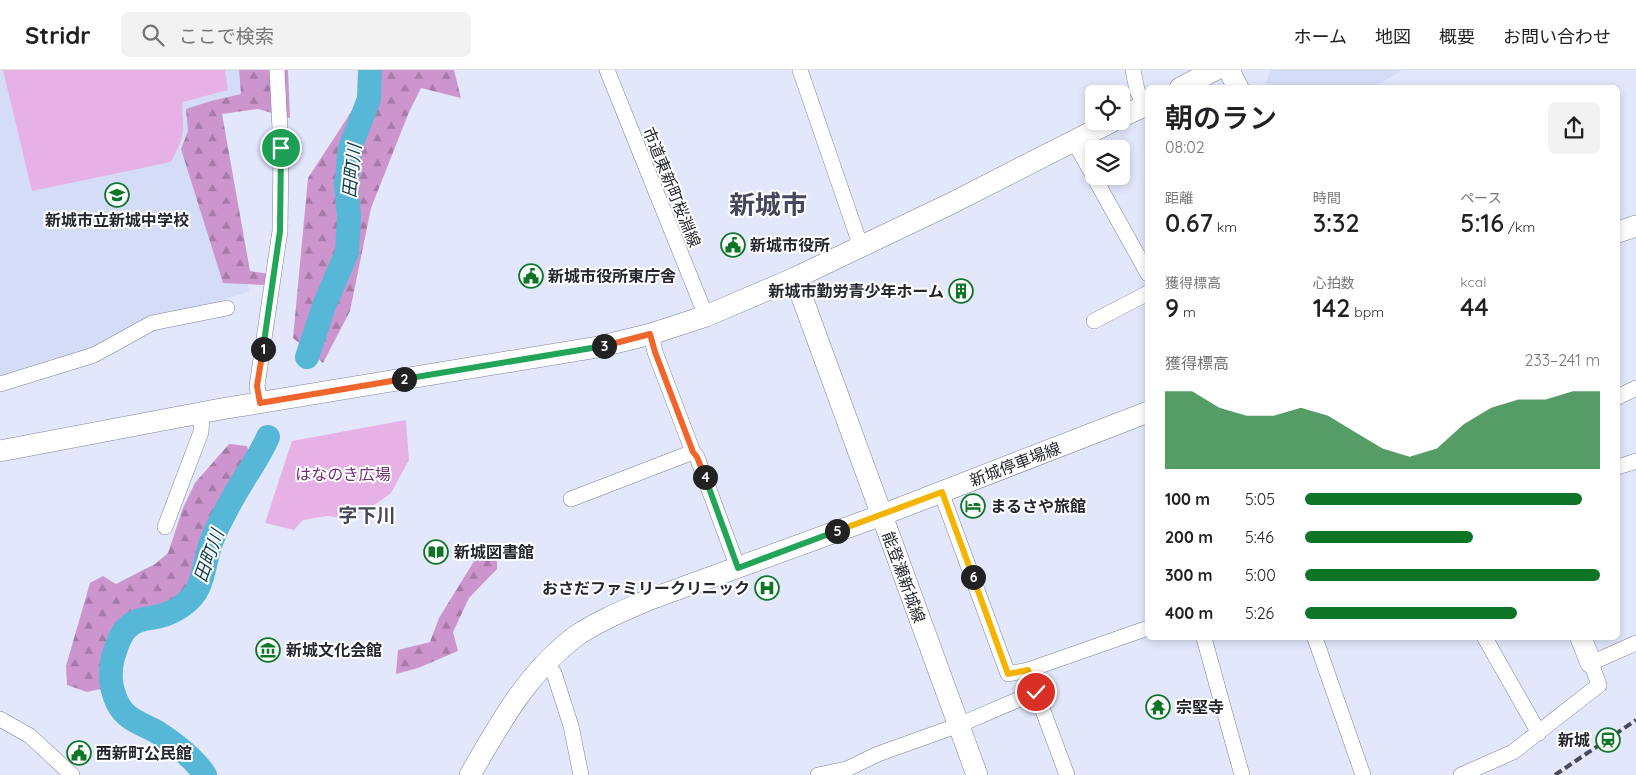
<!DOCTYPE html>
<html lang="ja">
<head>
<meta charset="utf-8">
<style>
  :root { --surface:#fff; --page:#f2f2f2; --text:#202124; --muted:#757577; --line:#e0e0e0; --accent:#0e7527 }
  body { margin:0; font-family:Quicksand,"Noto Sans JP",sans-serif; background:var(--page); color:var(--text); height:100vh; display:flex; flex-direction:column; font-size:19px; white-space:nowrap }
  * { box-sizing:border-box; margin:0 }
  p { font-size:16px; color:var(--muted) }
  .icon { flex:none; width:28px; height:28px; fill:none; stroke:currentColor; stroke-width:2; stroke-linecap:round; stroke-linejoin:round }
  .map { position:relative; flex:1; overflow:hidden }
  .sheet { position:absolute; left:1145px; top:15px; width:475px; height:555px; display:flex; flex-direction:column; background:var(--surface); border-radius:8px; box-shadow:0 2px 8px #0003 }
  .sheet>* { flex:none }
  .tools { position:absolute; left:1085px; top:15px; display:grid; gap:10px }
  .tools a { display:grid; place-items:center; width:45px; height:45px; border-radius:8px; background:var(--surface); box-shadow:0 2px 8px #0003; font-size:25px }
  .pin { position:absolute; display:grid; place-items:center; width:42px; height:42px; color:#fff; margin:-21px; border:2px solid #fff; border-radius:50%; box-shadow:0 1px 5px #0007 }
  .km { position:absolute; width:25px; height:25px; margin:-12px; border-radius:50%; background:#222; color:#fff; font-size:14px; line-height:25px; text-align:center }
  .round { display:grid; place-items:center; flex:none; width:52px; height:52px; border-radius:8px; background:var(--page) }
  .headline { display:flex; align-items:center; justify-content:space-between; height:85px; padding:0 20px }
  h1 { font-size:28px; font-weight:600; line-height:38px }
  .figures { display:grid; grid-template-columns:repeat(3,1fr); gap:8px; height:85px; padding:5px 20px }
  .figures div { display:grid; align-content:center }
  .figures b { font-size:25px; font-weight:600 }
  .figures small { font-size:14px; font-weight:400 }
  .figures p { font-size:14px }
  .chart { height:140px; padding:10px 20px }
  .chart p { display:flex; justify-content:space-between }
  .chart svg { width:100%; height:90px; margin-top:5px; fill:var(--accent); opacity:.7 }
  ul { padding:0 20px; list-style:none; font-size:16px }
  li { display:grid; grid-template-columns:80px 60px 1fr; align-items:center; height:38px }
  li i { height:12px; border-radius:6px; background:var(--accent) }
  header { display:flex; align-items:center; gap:30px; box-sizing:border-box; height:70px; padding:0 25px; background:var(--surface); border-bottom:1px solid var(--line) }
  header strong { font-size:24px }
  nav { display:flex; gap:28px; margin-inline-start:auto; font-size:18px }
  .search { width:350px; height:45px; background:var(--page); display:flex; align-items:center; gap:12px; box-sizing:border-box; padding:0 18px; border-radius:8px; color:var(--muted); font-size:19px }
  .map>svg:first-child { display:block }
</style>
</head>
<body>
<header>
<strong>Stridr</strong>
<div class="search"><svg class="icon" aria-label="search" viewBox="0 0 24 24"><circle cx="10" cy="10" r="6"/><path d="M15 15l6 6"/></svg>ここで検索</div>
<nav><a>ホーム</a><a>地図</a><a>概要</a><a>お問い合わせ</a></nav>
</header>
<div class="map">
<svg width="1636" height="705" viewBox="0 0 1636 705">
  <defs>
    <pattern id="forest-firs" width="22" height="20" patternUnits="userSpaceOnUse" patternTransform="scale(1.25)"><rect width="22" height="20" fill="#cd95ce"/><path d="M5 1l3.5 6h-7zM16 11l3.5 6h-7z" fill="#a67aa8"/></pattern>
  </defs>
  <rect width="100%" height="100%" fill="#e2e7fc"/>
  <path fill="#d5dcf7" d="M0,0H239L241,24L220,29L249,222L145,253L97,277L0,306Z
    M1271,0H1403L1373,17H1267L1266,12Z"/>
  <path fill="url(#forest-firs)" d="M239,0H288L290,48L258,39L222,44L250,201L269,204L265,215L223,213L181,79L188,61L186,39L211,31L241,24Z
    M358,0H454L461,28L421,18L409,42L371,138L350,241L323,293L293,268L308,108L359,30Z
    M229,374L247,376L251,391L234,430L208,478L197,517L177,535L144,545L124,556L113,574L102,598L101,619L87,622L67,615L66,596L90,513L103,506L116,514L155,494L168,483L183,438L195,413Z
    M497,476V499L469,528L453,562L458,581L418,598L396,604L398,580L430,572L439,548L476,488Z"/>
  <path fill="#e6b2e6" d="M3,0H225L228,20L183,32C181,42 184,51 183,61C182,72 175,83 171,92L32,121Z
    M406,350L409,390L391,423L369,439L344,448L327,446L303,450L294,460L265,453L292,371Z"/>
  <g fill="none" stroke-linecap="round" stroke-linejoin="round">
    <path stroke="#57b7d7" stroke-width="24" d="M307,287L324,236L347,182L349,146L346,115L350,78L369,29L370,0
      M205,705C194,688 174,673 157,662C143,654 126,650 118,634C110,618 109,604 113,587C117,576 119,565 128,557C138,548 148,549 160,546C174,543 192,531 198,518C205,503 206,485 212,470C218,455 226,440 234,426C245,406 259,388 268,367"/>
    <g stroke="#7e8295" stroke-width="16">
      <path id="street" d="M607,0L706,246
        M800,0L861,177
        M1133,0L1137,20L1144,36
        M1074,71L1148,204
        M1094,251L1148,223
        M651,264L655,282L693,382L697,387L738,498
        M0,314L94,285L152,253L227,238
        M1618,327L1636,318
        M260,333L257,316L280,161L281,79L277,0
        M1618,397L1636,391
        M941,422L1008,604L1028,600L1148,558
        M571,429L693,382
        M165,457L201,362L202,343
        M1204,568L1242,705
        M1315,568L1363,705
        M1485,568L1539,663
        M545,594L554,603L571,656L581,705
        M1036,622L1067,705
        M0,649L30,666L72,705
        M818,705L847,699L878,684L959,655L1036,622L1028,600
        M1461,705L1513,682L1599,615L1591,593L1636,573"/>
    </g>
    <g stroke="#7e8295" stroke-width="22">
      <path id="secondary" d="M1229,0L1238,18
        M1180,18L1215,0
        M1121,47L1148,34
        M1618,162L1636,156
        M795,208L977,705
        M0,381L221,339L598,277L651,264L706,246L795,208L950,134L1113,51
        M1581,568L1591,593
        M470,705C500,653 527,603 576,566C598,551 623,541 648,530L882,445L1148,342"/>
    </g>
    <use href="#street" stroke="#fff" stroke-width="15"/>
    <use href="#secondary" stroke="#fff" stroke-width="21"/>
    <path stroke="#4a4d57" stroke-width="4" stroke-dasharray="8 4" stroke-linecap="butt" d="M1555,705L1636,650"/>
  </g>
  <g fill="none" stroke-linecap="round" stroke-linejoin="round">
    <g stroke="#fff" stroke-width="10">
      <path id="split-1" d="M263,279L280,161L281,78"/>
    </g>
    <g stroke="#fff" stroke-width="10">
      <path id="split-2" d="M263,279L257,316L260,333L404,309"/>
    </g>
    <g stroke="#fff" stroke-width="10">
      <path id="split-3" d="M404,309L604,276"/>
    </g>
    <g stroke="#fff" stroke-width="10">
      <path id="split-4" d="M604,276L650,264L655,282L693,382L697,387L705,407"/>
    </g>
    <g stroke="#fff" stroke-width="10">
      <path id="split-5" d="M705,407L738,498L837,461"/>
    </g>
    <g stroke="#fff" stroke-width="10">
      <path id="split-6" d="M837,461L942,422L973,507"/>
    </g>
    <g stroke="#fff" stroke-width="10">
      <path id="split-7" d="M973,507L1008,604L1028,600L1036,622"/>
    </g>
    <use href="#split-1" stroke="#22a559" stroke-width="6"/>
    <use href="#split-2" stroke="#f0652b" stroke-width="6"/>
    <use href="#split-3" stroke="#22a559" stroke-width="6"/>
    <use href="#split-4" stroke="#f0652b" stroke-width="6"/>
    <use href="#split-5" stroke="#22a559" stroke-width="6"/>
    <use href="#split-6" stroke="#f5b400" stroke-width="6"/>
    <use href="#split-7" stroke="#f5b400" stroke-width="6"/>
  </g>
  <defs>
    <g id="school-ring" transform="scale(1.25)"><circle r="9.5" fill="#fff" stroke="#0e7527" stroke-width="1.5"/><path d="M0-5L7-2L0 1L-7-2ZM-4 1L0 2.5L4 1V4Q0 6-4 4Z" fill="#0e7527"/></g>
    <g id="civic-ring" transform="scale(1.25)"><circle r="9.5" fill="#fff" stroke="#0e7527" stroke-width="1.5"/><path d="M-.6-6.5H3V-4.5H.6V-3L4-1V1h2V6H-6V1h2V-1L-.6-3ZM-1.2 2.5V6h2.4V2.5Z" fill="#0e7527"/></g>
    <g id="building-ring" transform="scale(1.25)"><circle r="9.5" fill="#fff" stroke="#0e7527" stroke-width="1.5"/><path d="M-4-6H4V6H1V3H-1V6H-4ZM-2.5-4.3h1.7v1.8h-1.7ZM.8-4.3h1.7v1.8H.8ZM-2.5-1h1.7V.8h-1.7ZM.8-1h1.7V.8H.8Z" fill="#0e7527"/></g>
    <g id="hotel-ring" transform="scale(1.25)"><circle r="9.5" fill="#fff" stroke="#0e7527" stroke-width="1.5"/><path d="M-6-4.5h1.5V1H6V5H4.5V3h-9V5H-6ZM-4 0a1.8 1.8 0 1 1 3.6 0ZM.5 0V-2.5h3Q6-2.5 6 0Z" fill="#0e7527"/></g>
    <g id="library-ring" transform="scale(1.25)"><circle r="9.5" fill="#fff" stroke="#0e7527" stroke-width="1.5"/><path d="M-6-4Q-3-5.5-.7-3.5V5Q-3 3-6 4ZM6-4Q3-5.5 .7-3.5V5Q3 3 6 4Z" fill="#0e7527"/></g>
    <g id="hospital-ring" transform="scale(1.25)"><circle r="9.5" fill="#fff" stroke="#0e7527" stroke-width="1.5"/><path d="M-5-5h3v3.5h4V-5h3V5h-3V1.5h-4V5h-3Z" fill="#0e7527"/></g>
    <g id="museum-ring" transform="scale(1.25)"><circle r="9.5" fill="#fff" stroke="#0e7527" stroke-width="1.5"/><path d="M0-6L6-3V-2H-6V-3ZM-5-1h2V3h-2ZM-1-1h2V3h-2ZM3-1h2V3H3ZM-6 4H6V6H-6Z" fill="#0e7527"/></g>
    <g id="temple-ring" transform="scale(1.25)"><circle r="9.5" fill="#fff" stroke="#0e7527" stroke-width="1.5"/><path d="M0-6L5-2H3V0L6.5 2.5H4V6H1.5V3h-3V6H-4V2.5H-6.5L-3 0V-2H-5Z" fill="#0e7527"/></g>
    <g id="station-ring" transform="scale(1.25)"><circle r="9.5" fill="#fff" stroke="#0e7527" stroke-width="1.5"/><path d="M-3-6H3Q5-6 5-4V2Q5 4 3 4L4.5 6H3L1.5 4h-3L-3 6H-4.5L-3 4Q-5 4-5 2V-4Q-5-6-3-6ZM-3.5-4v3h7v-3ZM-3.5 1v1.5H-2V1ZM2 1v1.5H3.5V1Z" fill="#0e7527"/></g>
  </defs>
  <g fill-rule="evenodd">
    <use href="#school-ring" x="117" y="125"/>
    <use href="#civic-ring" x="733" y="175"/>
    <use href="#civic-ring" x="531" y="206"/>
    <use href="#building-ring" x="961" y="221"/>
    <use href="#hotel-ring" x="973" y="436"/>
    <use href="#library-ring" x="436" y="482"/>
    <use href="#hospital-ring" x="767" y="518"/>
    <use href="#museum-ring" x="268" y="580"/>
    <use href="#temple-ring" x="1158" y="637"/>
    <use href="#station-ring" x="1608" y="670"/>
    <use href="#civic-ring" x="79" y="683"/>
  </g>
  <g text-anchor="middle" stroke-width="4" stroke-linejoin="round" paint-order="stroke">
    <g font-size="16" fill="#25272f" stroke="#fff">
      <text transform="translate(672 117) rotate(68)" y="6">市道東新町桜淵線</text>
      <text transform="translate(1015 394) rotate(-21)" y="6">新城停車場線</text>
      <text transform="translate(904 507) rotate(70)" y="6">能登瀬新城線</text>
    </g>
    <g font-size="16" font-weight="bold" fill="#25272f" stroke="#fff" text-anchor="start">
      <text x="117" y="156" text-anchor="middle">新城市立新城中学校</text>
      <text x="750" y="181">新城市役所</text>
      <text x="548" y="212">新城市役所東庁舎</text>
      <text x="944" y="227" text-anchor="end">新城市勤労青少年ホーム</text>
      <text x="990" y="442">まるさや旅館</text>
      <text x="454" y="488">新城図書館</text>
      <text x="750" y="524" text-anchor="end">おさだファミリークリニック</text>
      <text x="286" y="586">新城文化会館</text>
      <text x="1176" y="643">宗堅寺</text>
      <text x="1590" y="676" text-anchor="end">新城</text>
      <text x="96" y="689">西新町公民館</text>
    </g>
    <g font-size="16" fill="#712f74" stroke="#fff">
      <text x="343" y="410">はなのき広場</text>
    </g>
    <g font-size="18" font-style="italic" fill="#123d4b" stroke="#fff">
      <text transform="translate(352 101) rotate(-84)" y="6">田町川</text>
      <text transform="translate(209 486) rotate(-70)" y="6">田町川</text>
    </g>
    <g font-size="19" font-weight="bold" fill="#444859" stroke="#fff">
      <text x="367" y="452">字下川</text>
    </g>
    <g font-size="26" font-weight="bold" fill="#444859" stroke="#fff">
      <text x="768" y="144">新城市</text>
    </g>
  </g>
</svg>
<div class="tools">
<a><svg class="icon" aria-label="locate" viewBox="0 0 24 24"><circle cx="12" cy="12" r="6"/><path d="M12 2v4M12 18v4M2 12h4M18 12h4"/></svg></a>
<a><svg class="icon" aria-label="layers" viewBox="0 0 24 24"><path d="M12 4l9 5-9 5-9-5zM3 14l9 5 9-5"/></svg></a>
</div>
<div class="pin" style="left:281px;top:78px;background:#1e9e55"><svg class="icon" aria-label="arrive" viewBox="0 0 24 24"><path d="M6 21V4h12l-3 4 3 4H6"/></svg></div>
<div class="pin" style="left:1036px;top:622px;background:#d93025"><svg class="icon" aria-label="check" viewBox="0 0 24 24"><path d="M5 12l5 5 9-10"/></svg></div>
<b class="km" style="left:263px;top:279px">1</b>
<b class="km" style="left:404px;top:309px">2</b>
<b class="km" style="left:604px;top:276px">3</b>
<b class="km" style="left:705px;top:407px">4</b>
<b class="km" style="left:837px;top:461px">5</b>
<b class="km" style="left:973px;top:507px">6</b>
<section class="sheet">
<div class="headline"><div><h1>朝のラン</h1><p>08:02</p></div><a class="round"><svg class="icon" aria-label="share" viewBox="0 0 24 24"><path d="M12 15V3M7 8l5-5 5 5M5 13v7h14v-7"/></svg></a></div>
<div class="figures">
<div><p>距離</p><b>0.67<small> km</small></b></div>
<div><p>時間</p><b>3:32</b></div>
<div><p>ペース</p><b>5:16<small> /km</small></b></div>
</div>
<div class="figures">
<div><p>獲得標高</p><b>9<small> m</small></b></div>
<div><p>心拍数</p><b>142<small> bpm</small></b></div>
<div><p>kcal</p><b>44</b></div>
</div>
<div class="chart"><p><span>獲得標高</span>233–241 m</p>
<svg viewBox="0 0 160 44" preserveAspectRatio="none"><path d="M0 44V6L10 6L20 14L30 18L40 18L50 14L60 18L70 26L80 34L90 38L100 34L110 22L120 14L130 10L140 10L150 6L160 6V44z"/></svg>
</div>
<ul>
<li><b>100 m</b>5:05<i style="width:94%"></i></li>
<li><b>200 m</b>5:46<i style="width:57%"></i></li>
<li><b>300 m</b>5:00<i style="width:100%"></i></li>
<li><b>400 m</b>5:26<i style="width:72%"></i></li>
</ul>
</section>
</div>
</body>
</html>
